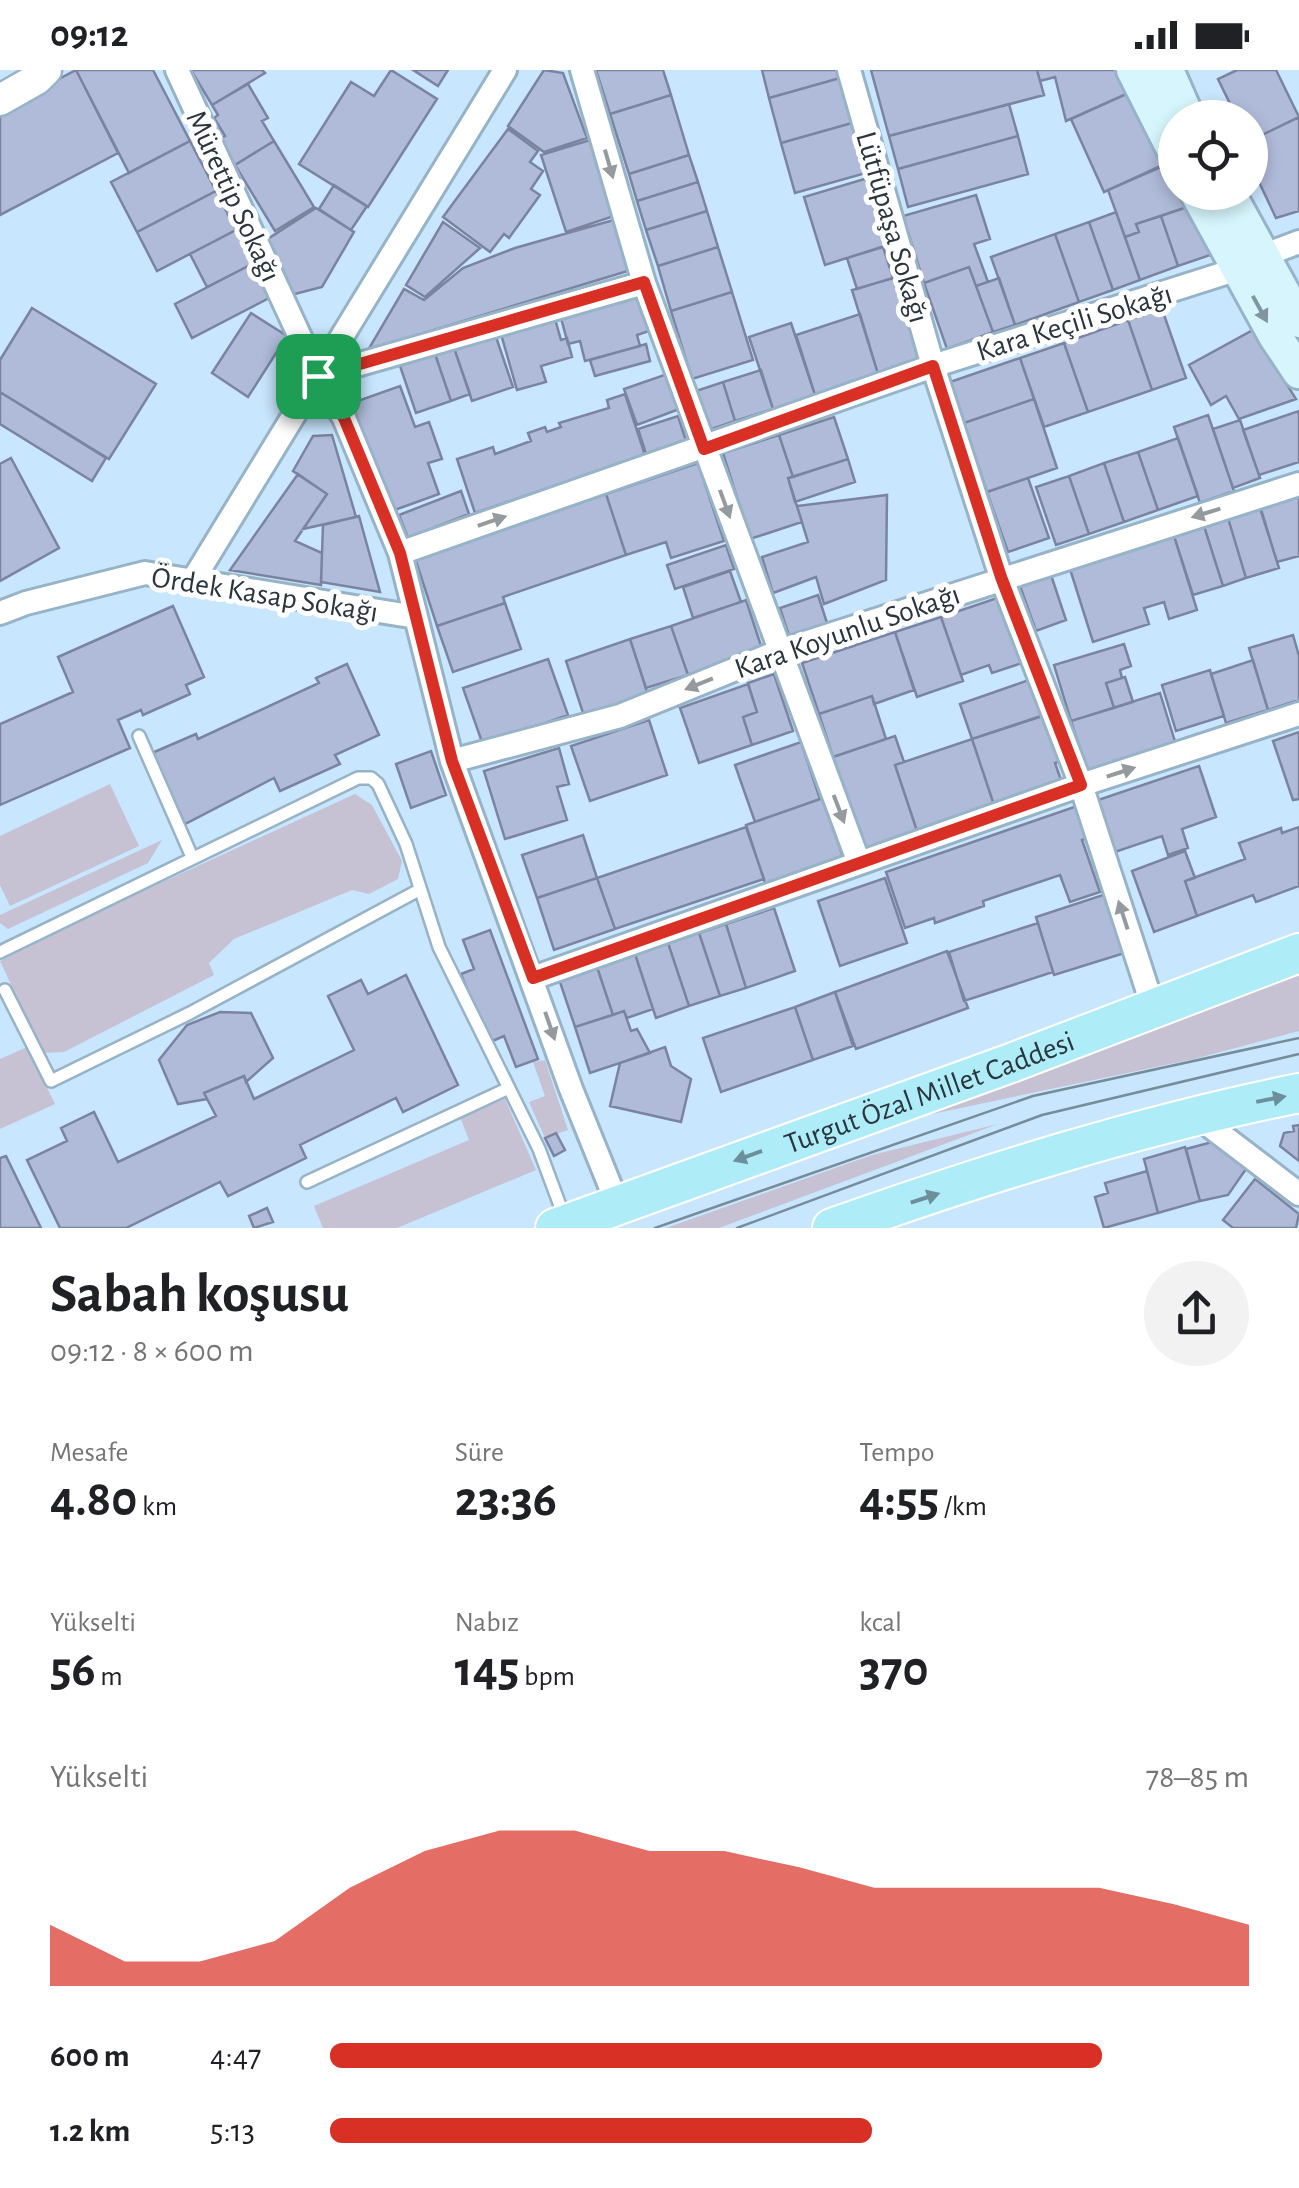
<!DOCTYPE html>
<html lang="tr">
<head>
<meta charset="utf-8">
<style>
  :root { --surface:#fff; --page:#f2f2f2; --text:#202124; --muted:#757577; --accent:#d93025 }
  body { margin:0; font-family:"Alegreya Sans",sans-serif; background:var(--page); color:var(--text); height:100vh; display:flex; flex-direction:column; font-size:38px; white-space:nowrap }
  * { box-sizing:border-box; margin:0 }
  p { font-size:32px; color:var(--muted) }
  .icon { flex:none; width:55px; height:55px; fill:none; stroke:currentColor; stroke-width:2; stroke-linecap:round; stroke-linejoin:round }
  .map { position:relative; height:1158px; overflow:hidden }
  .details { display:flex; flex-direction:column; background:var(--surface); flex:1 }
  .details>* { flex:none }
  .controls { position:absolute; left:1158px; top:30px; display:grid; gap:20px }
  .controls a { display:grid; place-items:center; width:110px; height:110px; border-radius:50%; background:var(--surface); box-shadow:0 5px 15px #0003; font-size:50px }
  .pin { position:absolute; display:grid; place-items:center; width:85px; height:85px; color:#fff; margin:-42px; border-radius:20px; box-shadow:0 5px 15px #0006 }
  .round { display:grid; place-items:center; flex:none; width:105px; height:105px; border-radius:52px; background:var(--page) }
  .overview { display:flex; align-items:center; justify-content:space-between; height:170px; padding:0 50px }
  h1 { font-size:55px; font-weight:700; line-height:75px }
  .figures { display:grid; grid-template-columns:repeat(3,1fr); gap:15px; height:170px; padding:10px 50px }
  .figures div { display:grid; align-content:center }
  .figures b { font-size:50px; font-weight:700 }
  .figures small { font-size:28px; font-weight:400 }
  .figures p { font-size:28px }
  .chart { height:280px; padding:20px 50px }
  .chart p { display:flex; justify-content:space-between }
  .chart svg { width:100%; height:180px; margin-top:10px; fill:var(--accent); opacity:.7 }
  ul { padding:0 50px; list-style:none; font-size:32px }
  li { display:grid; grid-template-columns:160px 120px 1fr; align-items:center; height:75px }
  li i { height:25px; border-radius:12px; background:var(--accent) }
  .status { display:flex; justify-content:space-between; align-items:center; height:70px; padding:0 50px; background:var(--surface); direction:ltr }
  .status svg { height:28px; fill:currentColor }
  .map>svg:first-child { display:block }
</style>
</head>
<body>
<div class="status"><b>09:12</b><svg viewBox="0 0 49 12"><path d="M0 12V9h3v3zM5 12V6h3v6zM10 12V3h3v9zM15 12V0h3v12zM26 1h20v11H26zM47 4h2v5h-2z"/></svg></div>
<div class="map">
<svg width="1299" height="1158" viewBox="0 0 1299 1158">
  <rect width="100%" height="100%" fill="#c8e6fd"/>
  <path fill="#c6c2d4" d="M110,714L139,776L10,836L0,815V766Z
    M355,724L372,735L402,791L398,809L369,824L352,820L234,869L209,893L214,905L64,982L43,983L0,891L95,843Z
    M162,770L148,793L8,859L0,853V845Z
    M1299,897V961L1194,989L865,1058Z
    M27,977L55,1034L0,1059V989Z
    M545,990L568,1060L545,1068L529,1032L545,1026L533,992Z
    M505,1029L536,1100L397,1158H323L314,1136L469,1070L460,1047Z
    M998,1054L719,1158H666L872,1085Z"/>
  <path fill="#afbbd9" stroke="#7a84a0" stroke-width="2.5" d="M76,0L118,83L0,145V40Z
    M76,0H153L190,71L129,103Z
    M191,0H262L265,3L212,35Z
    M391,0L437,29L368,137L299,94L351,12L374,26Z
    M413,0H448L438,16Z
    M544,0L563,3L587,68L544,82L508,56Z
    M596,0H663L671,25L610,44Z
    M762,0H838L840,8L769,28Z
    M871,0H1037L1044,25L889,66Z
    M1037,0H1124L1133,21L1066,51L1055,7L1040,11Z
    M1237,0H1276L1299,47L1250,71V48H1237L1218,9Z
    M840,8L852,53L781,73L769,28Z
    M248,14L268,48L262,51L274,71L235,95L219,70L225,66L214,48L218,45L212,35Z
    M1133,21L1165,94L1104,122L1071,49Z
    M671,25L689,85L629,104L610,44Z
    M1009,34L1018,66L898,99L889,66Z
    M1299,47V141L1276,148L1250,93V71Z
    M852,53L866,103L795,123L781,73Z
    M508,59L538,81L530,92L543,101L531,119L540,125L509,168L504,164L490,182L443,147Z
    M1018,66L1028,104L908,137L898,99Z
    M590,70L614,146L566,162L541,85Z
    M190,71L216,121L137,162L111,112Z
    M274,71L314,137L275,161L235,95Z
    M689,85L698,112L637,131L629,104Z
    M1163,96L1175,117V122H1179L1187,137L1136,154L1139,162L1125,167L1108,120Z
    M871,107L891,174L825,195L804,127Z
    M698,112L707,141L646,160L637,131Z
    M334,115L367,136L351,160L319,139Z
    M216,121L236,160L157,201L137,162Z
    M976,125L990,169L974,174L988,212L976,216L969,197L924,213L903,146Z
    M1187,137L1216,183L1178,196L1161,146Z
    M316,138L354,162L322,217L287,226L263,172Z
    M707,141L718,177L658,196L646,160Z
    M1116,142L1140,210L1113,220L1089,152Z
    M1161,146L1178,196L1140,210L1125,167L1139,162L1136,154Z
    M617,149L631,200L368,280L404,219L424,230L463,198L515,178Z
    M443,152L480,178L425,227L406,215Z
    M1089,152L1113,220L1079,232L1055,164Z
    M236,160L254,193L207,217L190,184Z
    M1055,164L1079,232L1015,255L991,187Z
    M718,177L732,222L671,241L658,196Z
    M883,177L893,208L857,219L847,188Z
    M254,193L271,227L192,268L175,234Z
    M969,197L993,262L947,279L924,213Z
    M897,207L922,290L878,304L852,220Z
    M999,208L1015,255L993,262L976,216Z
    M732,222L753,290L692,309L671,241Z
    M639,226L649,261L637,265L640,276L585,291L580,271L568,274L561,248Z
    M32,238L156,314L109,389L0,322V290Z
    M1162,239L1186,308L1152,320L1128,250Z
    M251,243L287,266L248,327L212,303Z
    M860,244L878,304L815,325L796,265Z
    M555,249L561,270L567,268L572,287L541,296L546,312L517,320L501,264Z
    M1128,250L1152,320L1088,342L1064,273Z
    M791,253L815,325L773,339L749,267Z
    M1253,260L1296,329L1239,349L1226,326L1211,335L1189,295Z
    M495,264L513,317L472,331L454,278Z
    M1064,273L1088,342L1044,357L1020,288Z
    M646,274L650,291L595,306L590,290Z
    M454,278L470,324L451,331L435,284Z
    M435,284L451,331L416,343L400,296Z
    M1020,288L1034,329L964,353L950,312Z
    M761,300L773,339L735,351L723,312Z
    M670,303L682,338L637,355L624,319Z
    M723,312L735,351L706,361L693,322Z
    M400,316L415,357L429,352L442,389L428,393L439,424L392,441L352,333Z
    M0,322L106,388L92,411L0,354Z
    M625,324L645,385L475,443L457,389L493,377L495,384L531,371L528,363L545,357L547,362L561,357L559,353L609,338L607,330Z
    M1034,329L1057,398L987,422L964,353Z
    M1299,341V392L1259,405L1243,360Z
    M1208,345L1234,421L1200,433L1174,357Z
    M678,346L688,377L648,390L638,359Z
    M834,347L848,389L793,407L779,365Z
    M1240,350L1260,408L1233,418L1213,359Z
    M332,365L356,447L303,459L327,424L293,401L313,366Z
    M779,365L793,407L788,408L802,452L750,469L723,383Z
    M1178,368L1198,426L1158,440L1138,382Z
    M1138,382L1158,440L1124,452L1104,393Z
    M11,388L59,478L0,511V394Z
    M848,389L855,412L795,432L788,408Z
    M698,393L724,471L671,488L666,472L626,485L606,424Z
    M1104,393L1124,452L1089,464L1069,406Z
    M298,404L327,424L295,471L322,483L321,515L230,500Z
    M1069,406L1089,464L1056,475L1036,417Z
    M1028,408L1049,468L1008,482L987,422Z
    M461,421L469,444L408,468L399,445Z
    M606,424L626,485L503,527L505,533L437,556L415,488Z
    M1299,424V486L1277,492L1260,436Z
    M887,425L886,510L824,534L816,507L773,523L762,487L808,472L797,436Z
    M1260,438L1279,498L1246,508L1228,448Z
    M359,446L380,522L321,512L323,455Z
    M1228,448L1246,508L1223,516L1204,456Z
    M1204,456L1223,516L1193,525L1174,466Z
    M1174,466L1197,540L1169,549L1164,532L1144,538L1149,554L1093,572L1070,499Z
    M726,475L734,499L675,519L667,495Z
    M730,501L741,532L693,548L683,517Z
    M1051,505L1066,550L1036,561L1020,516Z
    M818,525L828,556L790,569L780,538Z
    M1000,527L1022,593L992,603L989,595L961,605L941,547Z
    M746,530L762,579L688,605L671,556Z
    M505,533L521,579L453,602L437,556Z
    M173,536L204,607L186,615L190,624L143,645L141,640L118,650L130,678L0,735V654L73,622L58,587Z
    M941,547L963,611L917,627L895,562Z
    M671,556L688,605L646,618L630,569Z
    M895,562L914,620L874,634L872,626L819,644L802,593Z
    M1293,565L1299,586V630L1268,640L1249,578Z
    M630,569L649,628L585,649L566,591Z
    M1124,574L1131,596L1120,600L1122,608L1106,613L1114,638L1071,651L1054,595Z
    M548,589L568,645L483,675L463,618Z
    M1253,590L1268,640L1226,653L1211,604Z
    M347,594L379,665L335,685L340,694L280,721L274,708L185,754L152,683L196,664L198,669L319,613L316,608Z
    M1210,600L1224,646L1176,661L1162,615Z
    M774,604L793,661L752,675L743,647L757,642L748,613Z
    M1125,607L1133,632L1114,638L1106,613Z
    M1029,610L1041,646L972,669L960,634Z
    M748,614L757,642L743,647L752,675L699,693L680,638Z
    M1160,623L1177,678L1088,705L1071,651Z
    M872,626L886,669L833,687L819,644Z
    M1049,644L1064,690L1055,693L1062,713L994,735L972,669Z
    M649,650L667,705L590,731L571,676Z
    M1299,662V729L1293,730L1273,671Z
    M895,666L904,692L895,695L917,761L863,779L833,687Z
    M972,669L994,735L917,761L895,695Z
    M801,672L820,729L755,752L735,695Z
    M559,678L569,714L557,717L567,750L505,769L484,701Z
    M431,681L446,725L411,738L396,694Z
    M1199,696L1216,747L1182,759L1188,778L1168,785L1162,766L1109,784L1092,732Z
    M823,728L844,790L766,816L746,755Z
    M1077,736L1088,768L1082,770L1100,822L1070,832L1060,805L983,831L984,836L935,853L934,848L905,858L886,802Z
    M746,757L764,809L615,859L597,808Z
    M1299,757V816L1256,832L1253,825L1197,846L1185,811L1245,789L1239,773L1281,758L1282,763Z
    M583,765L597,808L537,828L522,785Z
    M1185,781L1195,808L1185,811L1197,846L1154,862L1132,801Z
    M597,808L615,859L554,880L537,828Z
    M885,808L907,873L840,896L818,831Z
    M1109,823L1128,882L1054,905L1036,847Z
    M774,838L795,901L746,918L726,854Z
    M1038,853L1053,902L964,931L949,882Z
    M726,854L746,918L720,926L699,863Z
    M490,860L538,989L516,997L504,966L488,973L461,904L474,899L463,870Z
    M699,863L720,926L689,936L668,873Z
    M668,873L689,936L656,948L635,884Z
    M947,881L968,938L856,979L835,922Z
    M635,884L653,939L627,948L624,941L613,945L597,897Z
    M597,897L613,945L575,957L559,909Z
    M406,905L458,1015L403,1042L396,1028L300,1075L306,1088L228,1126L220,1112L126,1158H60L27,1090L67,1071L61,1058L94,1042L118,1092L216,1046L204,1023L244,1006L254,1029L354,980L328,926L361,910L368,924Z
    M835,922L853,976L813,990L795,937Z
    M795,937L813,990L721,1022L703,968Z
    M624,941L631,961L637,959L650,983L590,1003L575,957Z
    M220,942L251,943L273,988L246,1012L244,1006L204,1023L207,1029L178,1034L159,990L187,955Z
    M665,977L671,996L691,1009L681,1052L610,1036L620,993Z
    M1299,1055V1091L1280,1076L1284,1063L1294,1061L1293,1056Z
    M556,1063L565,1080L554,1086L545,1068Z
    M1212,1072L1246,1099L1228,1125L1200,1131L1186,1079Z
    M1185,1077L1200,1131L1158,1143L1144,1089Z
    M6,1086L41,1158H0V1088Z
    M1147,1101L1158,1143L1104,1158L1095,1127L1108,1123L1105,1113Z
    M1255,1109L1299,1144L1296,1158H1233L1223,1150Z
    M267,1138L273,1152L254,1158L249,1146Z"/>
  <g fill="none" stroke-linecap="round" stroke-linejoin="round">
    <g stroke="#96b3c8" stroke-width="16">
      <path id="service" d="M139,666L192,787
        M0,882L358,708H371L378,714L406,774L439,877L539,1079L565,1149
        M5,920L51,1011L190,943L419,820
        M307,1112L509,1018"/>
    </g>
    <g stroke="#96b3c8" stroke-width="28">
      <path id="minor" d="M177,0L318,306L344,348L400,483L452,691L571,1019L617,1133
        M582,0L644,213L859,793
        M849,0L933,296L1001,507L1081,715L1153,937
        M1262,186L1299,172
        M318,306L644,213
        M400,483L933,296L1238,199
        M193,510L505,0
        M0,543L26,533L145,503L416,547
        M452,691L620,646L780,581L1299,414
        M533,908L1081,715L1299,644
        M1194,1044L1299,1124"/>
    </g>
    <g stroke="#96b3c8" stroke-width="35">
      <path id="tertiary" d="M0,30L37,9L46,0"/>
    </g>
    <g stroke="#96b3c8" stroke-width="38">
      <path id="secondary" d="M1133,0L1175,83
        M1167,0L1188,48
        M1196,122L1275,266L1299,302
        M1228,122L1299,251"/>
    </g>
    <g stroke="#fff" stroke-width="42">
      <g id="primary">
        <path id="s1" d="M555,1158L1011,993L1299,883"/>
        <path d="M832,1158C985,1104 1140,1055 1299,1023"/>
      </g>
    </g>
    <use href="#service" stroke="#fff" stroke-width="11"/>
    <use href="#minor" stroke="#fff" stroke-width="22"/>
    <use href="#tertiary" stroke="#fff" stroke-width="30"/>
    <use href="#secondary" stroke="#d6f5fc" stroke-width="32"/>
    <use href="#primary" stroke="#aeecf8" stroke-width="38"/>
    <path stroke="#778c9b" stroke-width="2.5" d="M655,1158L1033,1026L1299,968
      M737,1158L1042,1045L1299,984"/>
  </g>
  <defs><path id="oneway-solid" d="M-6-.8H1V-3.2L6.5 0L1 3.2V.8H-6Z" transform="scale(2.5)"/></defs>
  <g fill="#949a9e">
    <use href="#oneway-solid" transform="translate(609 94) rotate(74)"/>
    <use href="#oneway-solid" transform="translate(725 434) rotate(70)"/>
    <use href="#oneway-solid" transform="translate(1206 443) rotate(163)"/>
    <use href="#oneway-solid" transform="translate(492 451) rotate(-19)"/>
    <use href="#oneway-solid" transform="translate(699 614) rotate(158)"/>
    <use href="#oneway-solid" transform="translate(1121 702) rotate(-18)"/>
    <use href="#oneway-solid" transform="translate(839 739) rotate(69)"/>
    <use href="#oneway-solid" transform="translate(1123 845) rotate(-108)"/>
    <use href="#oneway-solid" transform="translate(550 956) rotate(71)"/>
  </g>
  <use fill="#80959d" href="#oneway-solid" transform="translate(1260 239) rotate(61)"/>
  <g fill="#6c909b">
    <use href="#oneway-solid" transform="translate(1271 1029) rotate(-11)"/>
    <use href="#oneway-solid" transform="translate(748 1086) rotate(160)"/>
    <use href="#oneway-solid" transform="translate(925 1128) rotate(-18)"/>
  </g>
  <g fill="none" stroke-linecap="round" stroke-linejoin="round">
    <g stroke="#fff" stroke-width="20">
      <path id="route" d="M644,212L704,379L933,296L1001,507L1081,715L533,908L452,691L400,483L344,348L318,306Z"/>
    </g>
    <use href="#route" stroke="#d93025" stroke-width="12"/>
  </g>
  <g text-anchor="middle" stroke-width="10" stroke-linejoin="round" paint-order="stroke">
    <g font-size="30" fill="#2a353e" stroke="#fff">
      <text transform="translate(234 126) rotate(65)" y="10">Mürettip Sokağı</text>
      <text transform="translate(893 157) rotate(74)" y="10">Lütfüpaşa Sokağı</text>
      <text transform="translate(1074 252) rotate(-17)" y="10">Kara Keçili Sokağı</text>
      <text transform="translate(265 524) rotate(9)" y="10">Ördek Kasap Sokağı</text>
      <text transform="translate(847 561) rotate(-19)" y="10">Kara Koyunlu Sokağı</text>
      <text dy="10" stroke="none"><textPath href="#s1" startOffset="398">Turgut Özal Millet Caddesi</textPath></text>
    </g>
  </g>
</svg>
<div class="controls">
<a><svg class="icon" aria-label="locate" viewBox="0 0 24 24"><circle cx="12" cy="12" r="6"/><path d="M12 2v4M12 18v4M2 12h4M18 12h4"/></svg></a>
</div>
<div class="pin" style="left:318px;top:306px;background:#1e9e55"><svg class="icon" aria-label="arrive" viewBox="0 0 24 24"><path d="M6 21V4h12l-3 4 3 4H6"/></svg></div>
</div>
<section class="details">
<div class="overview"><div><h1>Sabah koşusu</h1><p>09:12 · 8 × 600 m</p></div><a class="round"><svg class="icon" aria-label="share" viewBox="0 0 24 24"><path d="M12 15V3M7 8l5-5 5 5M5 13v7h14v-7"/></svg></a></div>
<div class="figures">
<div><p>Mesafe</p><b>4.80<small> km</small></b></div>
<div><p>Süre</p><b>23:36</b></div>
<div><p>Tempo</p><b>4:55<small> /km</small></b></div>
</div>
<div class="figures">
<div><p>Yükselti</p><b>56<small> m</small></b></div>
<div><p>Nabız</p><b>145<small> bpm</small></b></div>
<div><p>kcal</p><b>370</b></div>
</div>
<div class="chart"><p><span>Yükselti</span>78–85 m</p>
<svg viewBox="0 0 160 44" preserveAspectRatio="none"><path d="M0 44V29L10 38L20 38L30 33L40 20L50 11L60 6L70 6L80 11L90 11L100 15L110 20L120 20L130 20L140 20L150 24L160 29V44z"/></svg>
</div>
<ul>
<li><b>600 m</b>4:47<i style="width:84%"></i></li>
<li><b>1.2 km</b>5:13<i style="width:59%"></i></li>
</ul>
</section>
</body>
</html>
